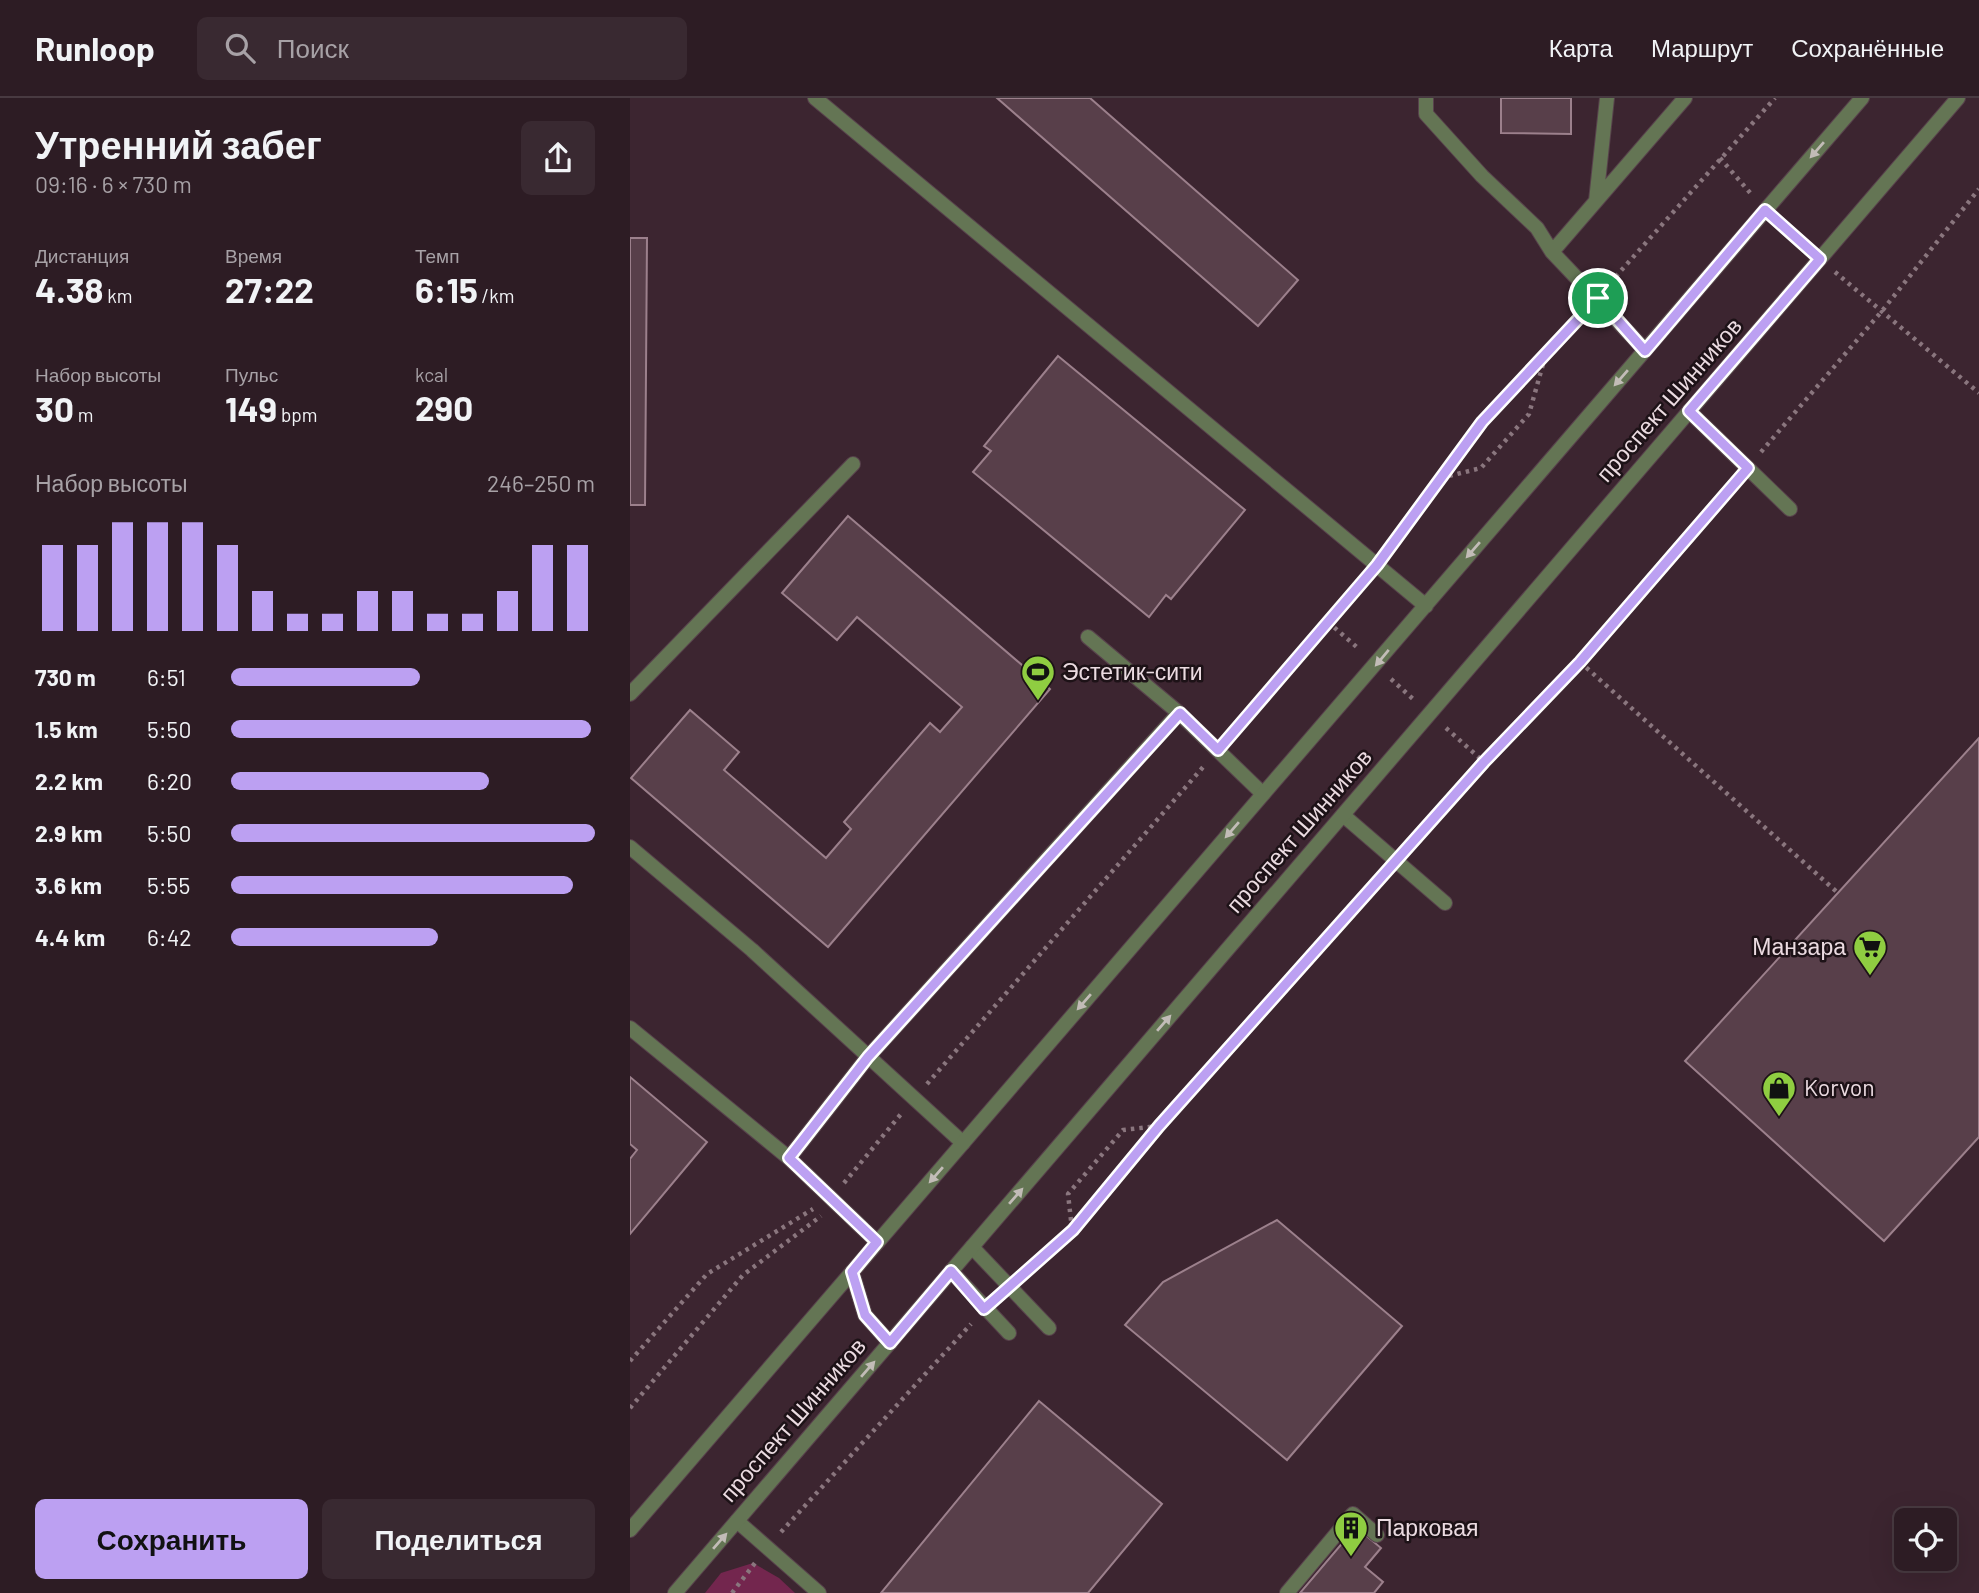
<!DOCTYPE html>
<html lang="ru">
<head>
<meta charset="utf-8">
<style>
  :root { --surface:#2d1c24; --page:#392931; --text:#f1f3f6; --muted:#a7a1a6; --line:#483a41; --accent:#bca0f2 }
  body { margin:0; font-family:Barlow,sans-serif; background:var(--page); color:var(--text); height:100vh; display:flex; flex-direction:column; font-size:26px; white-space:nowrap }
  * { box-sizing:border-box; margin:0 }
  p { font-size:23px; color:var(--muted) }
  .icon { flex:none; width:38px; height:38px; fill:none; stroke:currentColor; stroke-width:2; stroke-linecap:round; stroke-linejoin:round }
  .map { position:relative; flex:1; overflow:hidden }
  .sheet { display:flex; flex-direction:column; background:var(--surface); width:630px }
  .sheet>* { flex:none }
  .controls { position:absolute; left:1264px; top:1410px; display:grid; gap:14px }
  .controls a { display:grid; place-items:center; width:63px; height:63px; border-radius:10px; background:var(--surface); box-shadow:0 7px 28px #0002,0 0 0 2px var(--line); font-size:35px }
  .pin { position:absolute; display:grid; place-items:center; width:60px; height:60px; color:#fff; margin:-30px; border:4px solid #fff; border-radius:50%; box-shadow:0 2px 7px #0007 }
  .round { display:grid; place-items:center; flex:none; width:74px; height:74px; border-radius:10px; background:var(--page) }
  .overview { display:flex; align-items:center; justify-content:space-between; height:119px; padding:0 35px }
  h1 { font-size:38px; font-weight:700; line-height:52px }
  .metrics { display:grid; grid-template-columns:repeat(3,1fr); gap:10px; height:119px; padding:7px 35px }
  .metrics div { display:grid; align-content:center }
  .metrics b { font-size:35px; font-weight:700 }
  .metrics small { font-size:19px; font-weight:400 }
  .metrics p { font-size:19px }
  .chart { height:196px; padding:14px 35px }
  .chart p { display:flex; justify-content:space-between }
  .chart svg { width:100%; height:126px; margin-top:7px; stroke:var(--accent); stroke-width:6 }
  .action { display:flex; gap:14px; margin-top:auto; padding:14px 35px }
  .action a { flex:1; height:80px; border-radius:10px; background:var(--accent); color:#111; font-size:28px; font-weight:700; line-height:80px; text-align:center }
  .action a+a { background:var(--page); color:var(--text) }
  ul { padding:0 35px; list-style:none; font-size:23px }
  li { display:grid; grid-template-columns:112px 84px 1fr; align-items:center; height:52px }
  li i { height:18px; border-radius:9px; background:var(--accent) }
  header { display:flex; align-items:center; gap:42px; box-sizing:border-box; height:98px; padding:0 35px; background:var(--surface); border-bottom:2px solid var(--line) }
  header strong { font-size:33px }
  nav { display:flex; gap:38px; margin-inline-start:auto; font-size:24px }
  .search { width:490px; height:63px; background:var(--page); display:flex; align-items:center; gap:18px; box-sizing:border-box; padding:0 24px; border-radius:10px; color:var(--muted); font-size:26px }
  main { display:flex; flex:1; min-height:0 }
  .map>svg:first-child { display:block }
</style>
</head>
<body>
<header>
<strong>Runloop</strong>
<div class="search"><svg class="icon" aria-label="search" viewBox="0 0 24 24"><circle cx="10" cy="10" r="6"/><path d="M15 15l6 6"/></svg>Поиск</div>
<nav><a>Карта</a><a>Маршрут</a><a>Сохранённые</a></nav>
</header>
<main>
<section class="sheet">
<div class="overview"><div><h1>Утренний забег</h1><p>09:16 · 6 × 730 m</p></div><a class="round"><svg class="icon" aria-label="share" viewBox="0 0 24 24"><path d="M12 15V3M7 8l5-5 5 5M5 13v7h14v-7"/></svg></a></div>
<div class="metrics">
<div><p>Дистанция</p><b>4.38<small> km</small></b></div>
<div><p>Время</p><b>27:22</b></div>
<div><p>Темп</p><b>6:15<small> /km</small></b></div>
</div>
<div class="metrics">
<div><p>Набор высоты</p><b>30<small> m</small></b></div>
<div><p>Пульс</p><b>149<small> bpm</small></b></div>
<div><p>kcal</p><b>290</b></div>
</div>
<div class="chart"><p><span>Набор высоты</span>246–250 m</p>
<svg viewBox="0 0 160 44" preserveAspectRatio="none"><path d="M5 44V14M15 44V14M25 44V6M35 44V6M45 44V6M55 44V14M65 44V30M75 44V38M85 44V38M95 44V30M105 44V30M115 44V38M125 44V38M135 44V30M145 44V14M155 44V14"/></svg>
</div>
<ul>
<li><b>730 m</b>6:51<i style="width:52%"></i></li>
<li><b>1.5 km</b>5:50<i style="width:99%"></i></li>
<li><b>2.2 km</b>6:20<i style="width:71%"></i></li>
<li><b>2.9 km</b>5:50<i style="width:100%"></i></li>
<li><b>3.6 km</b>5:55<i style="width:94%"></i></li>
<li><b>4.4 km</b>6:42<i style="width:57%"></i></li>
</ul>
<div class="action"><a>Сохранить</a><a>Поделиться</a></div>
</section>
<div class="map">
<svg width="1349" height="1495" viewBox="0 0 1349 1495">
  <rect width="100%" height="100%" fill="#3c2530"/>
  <path fill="#73264e" d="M123,1465L149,1480L165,1495H75L91,1475Z"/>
  <path fill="#583f4a" stroke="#9c808c" stroke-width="2" d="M367,0H460L668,182L628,228Z
    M871,0H941V36L871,35Z
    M0,140H17L15,407H0Z
    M428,258L615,412L541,501L536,497L519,519L343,374L361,353L354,348Z
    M218,418L420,591L198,849L1,680L60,612L109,654L94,672L196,760L221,731L214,724L300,625L310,634L332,609L227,519L207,542L152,495Z
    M1349,640V1039L1254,1143L1055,963Z
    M0,979L77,1044L0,1136V1061L7,1052L0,1046Z
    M647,1122L772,1228L657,1362L495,1227L533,1184Z
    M409,1303L532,1406L458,1495H251Z
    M726,1429L751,1450L735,1469L753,1484L744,1495H670Z"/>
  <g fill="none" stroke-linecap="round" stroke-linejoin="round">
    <g stroke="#58424c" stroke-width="16">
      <path id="lane" d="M796,0V16L852,78L907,130L922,154L1015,252
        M966,103L977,0
        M922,154L1055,0
        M1059,313L1160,411
        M458,539L549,615L633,696
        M0,596L223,366
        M713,717L815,805
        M0,749L122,852L333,1045
        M0,930L159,1060L247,1144
        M159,1060L238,959L549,615
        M342,1149L419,1230
        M321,1173L379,1235
        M222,1174L235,1217L260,1245
        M107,1423L189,1495
        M657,1495L723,1416L747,1437"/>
    </g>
    <g stroke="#58424c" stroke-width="16">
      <path id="street" d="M185,0L796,508
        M0,1432L1232,0
        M45,1495L1328,0"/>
    </g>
    <path stroke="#8a767e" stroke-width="4.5" stroke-dasharray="3.5 5" stroke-linecap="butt" d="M1090,60L1122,97
      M1150,125L1175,147
      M1205,174L1349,295
      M980,185L1145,0
      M1131,354L1252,213L1349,91
      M811,380L851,370L899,316L915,259
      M759,450L852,324L951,218
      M698,524L729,551
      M950,564L1208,795
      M761,581L783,601
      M816,630L854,664
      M600,637L734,482
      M779,748L950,564L1105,385
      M297,986L574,668
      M214,1085L271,1016
      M442,1131L438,1096L493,1032L528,1028
      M395,1174L443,1132L529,1028L752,778
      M0,1263L77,1176L183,1111
      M0,1310L113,1177L191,1118
      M151,1434L341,1226
      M102,1495L125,1465"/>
    <use href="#lane" stroke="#647554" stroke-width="14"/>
    <use href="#street" stroke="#647554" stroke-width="14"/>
  </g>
  <defs><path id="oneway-solid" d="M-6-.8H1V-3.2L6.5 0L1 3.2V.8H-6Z" transform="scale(1.75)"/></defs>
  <g fill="#c2bcb7">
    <use href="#oneway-solid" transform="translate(1187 52) rotate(131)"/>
    <use href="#oneway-solid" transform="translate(991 280) rotate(131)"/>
    <use href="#oneway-solid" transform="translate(843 452) rotate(131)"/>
    <use href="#oneway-solid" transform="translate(752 560) rotate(130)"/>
    <use href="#oneway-solid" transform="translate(602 732) rotate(131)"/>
    <use href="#oneway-solid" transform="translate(454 904) rotate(131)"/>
    <use href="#oneway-solid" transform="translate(534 925) rotate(-49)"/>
    <use href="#oneway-solid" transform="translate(306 1077) rotate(131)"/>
    <use href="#oneway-solid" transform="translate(386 1098) rotate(-49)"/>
    <use href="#oneway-solid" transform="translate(238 1271) rotate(-49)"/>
    <use href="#oneway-solid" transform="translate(90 1443) rotate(-49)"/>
  </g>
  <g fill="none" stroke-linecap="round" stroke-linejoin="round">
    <g stroke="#fff" stroke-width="14">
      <path id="route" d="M1135,112L1190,161L1059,313L1118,370L950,564L854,664L529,1028L443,1132L354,1211L321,1173L260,1245L235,1217L222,1174L247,1144L159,1060L238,959L550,615L588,652L747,467L852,324L968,200L1015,253Z"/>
    </g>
    <use href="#route" stroke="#bca0f2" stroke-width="9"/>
  </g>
  <defs>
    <g id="stadium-pin" transform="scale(1.75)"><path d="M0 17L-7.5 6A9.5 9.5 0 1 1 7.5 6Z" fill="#8fcd41" stroke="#1d1217"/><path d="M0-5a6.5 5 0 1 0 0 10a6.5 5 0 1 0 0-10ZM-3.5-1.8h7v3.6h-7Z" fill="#111"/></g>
    <g id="supermarket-pin" transform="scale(1.75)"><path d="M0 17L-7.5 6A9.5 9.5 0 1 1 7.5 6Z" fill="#8fcd41" stroke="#1d1217"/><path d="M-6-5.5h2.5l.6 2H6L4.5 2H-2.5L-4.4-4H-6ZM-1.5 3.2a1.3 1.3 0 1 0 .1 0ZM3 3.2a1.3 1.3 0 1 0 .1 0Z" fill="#111"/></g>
    <g id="shop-pin" transform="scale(1.75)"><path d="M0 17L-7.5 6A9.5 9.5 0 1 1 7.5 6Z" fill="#8fcd41" stroke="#1d1217"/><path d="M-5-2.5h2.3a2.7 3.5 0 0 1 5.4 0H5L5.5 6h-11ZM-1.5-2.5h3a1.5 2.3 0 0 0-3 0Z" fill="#111"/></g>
    <g id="building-pin" transform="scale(1.75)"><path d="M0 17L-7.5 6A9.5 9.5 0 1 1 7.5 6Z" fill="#8fcd41" stroke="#1d1217"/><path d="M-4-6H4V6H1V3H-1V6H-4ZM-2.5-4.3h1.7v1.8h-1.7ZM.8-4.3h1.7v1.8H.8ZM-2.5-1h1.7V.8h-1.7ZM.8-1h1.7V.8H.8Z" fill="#111"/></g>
  </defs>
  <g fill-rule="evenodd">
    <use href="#stadium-pin" x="408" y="574"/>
    <use href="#supermarket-pin" x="1240" y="849"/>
    <use href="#shop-pin" x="1149" y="990"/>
    <use href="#building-pin" x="721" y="1430"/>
  </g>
  <g text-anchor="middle" stroke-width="5" stroke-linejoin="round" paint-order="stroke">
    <g font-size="23" fill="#ebdbe1" stroke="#1d1217">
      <text transform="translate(1039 302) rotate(-49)" y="8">проспект Шинников</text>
      <text transform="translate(669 733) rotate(-49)" y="8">проспект Шинников</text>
      <text transform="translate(163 1322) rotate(-49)" y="8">проспект Шинников</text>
    </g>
    <g font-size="23" fill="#ebdbe1" stroke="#1d1217" text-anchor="start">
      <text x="432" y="582">Эстетик-сити</text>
      <text x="1216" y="857" text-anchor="end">Манзара</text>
      <text x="1174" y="998">Korvon</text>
      <text x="746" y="1438">Парковая</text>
    </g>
  </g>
</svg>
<div class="controls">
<a><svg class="icon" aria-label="locate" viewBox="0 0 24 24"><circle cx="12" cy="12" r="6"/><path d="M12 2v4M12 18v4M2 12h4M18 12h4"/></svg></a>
</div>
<div class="pin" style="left:968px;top:200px;background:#1e9e55"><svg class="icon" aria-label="arrive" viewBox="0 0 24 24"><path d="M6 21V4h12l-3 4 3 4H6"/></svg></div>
</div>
</main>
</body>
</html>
